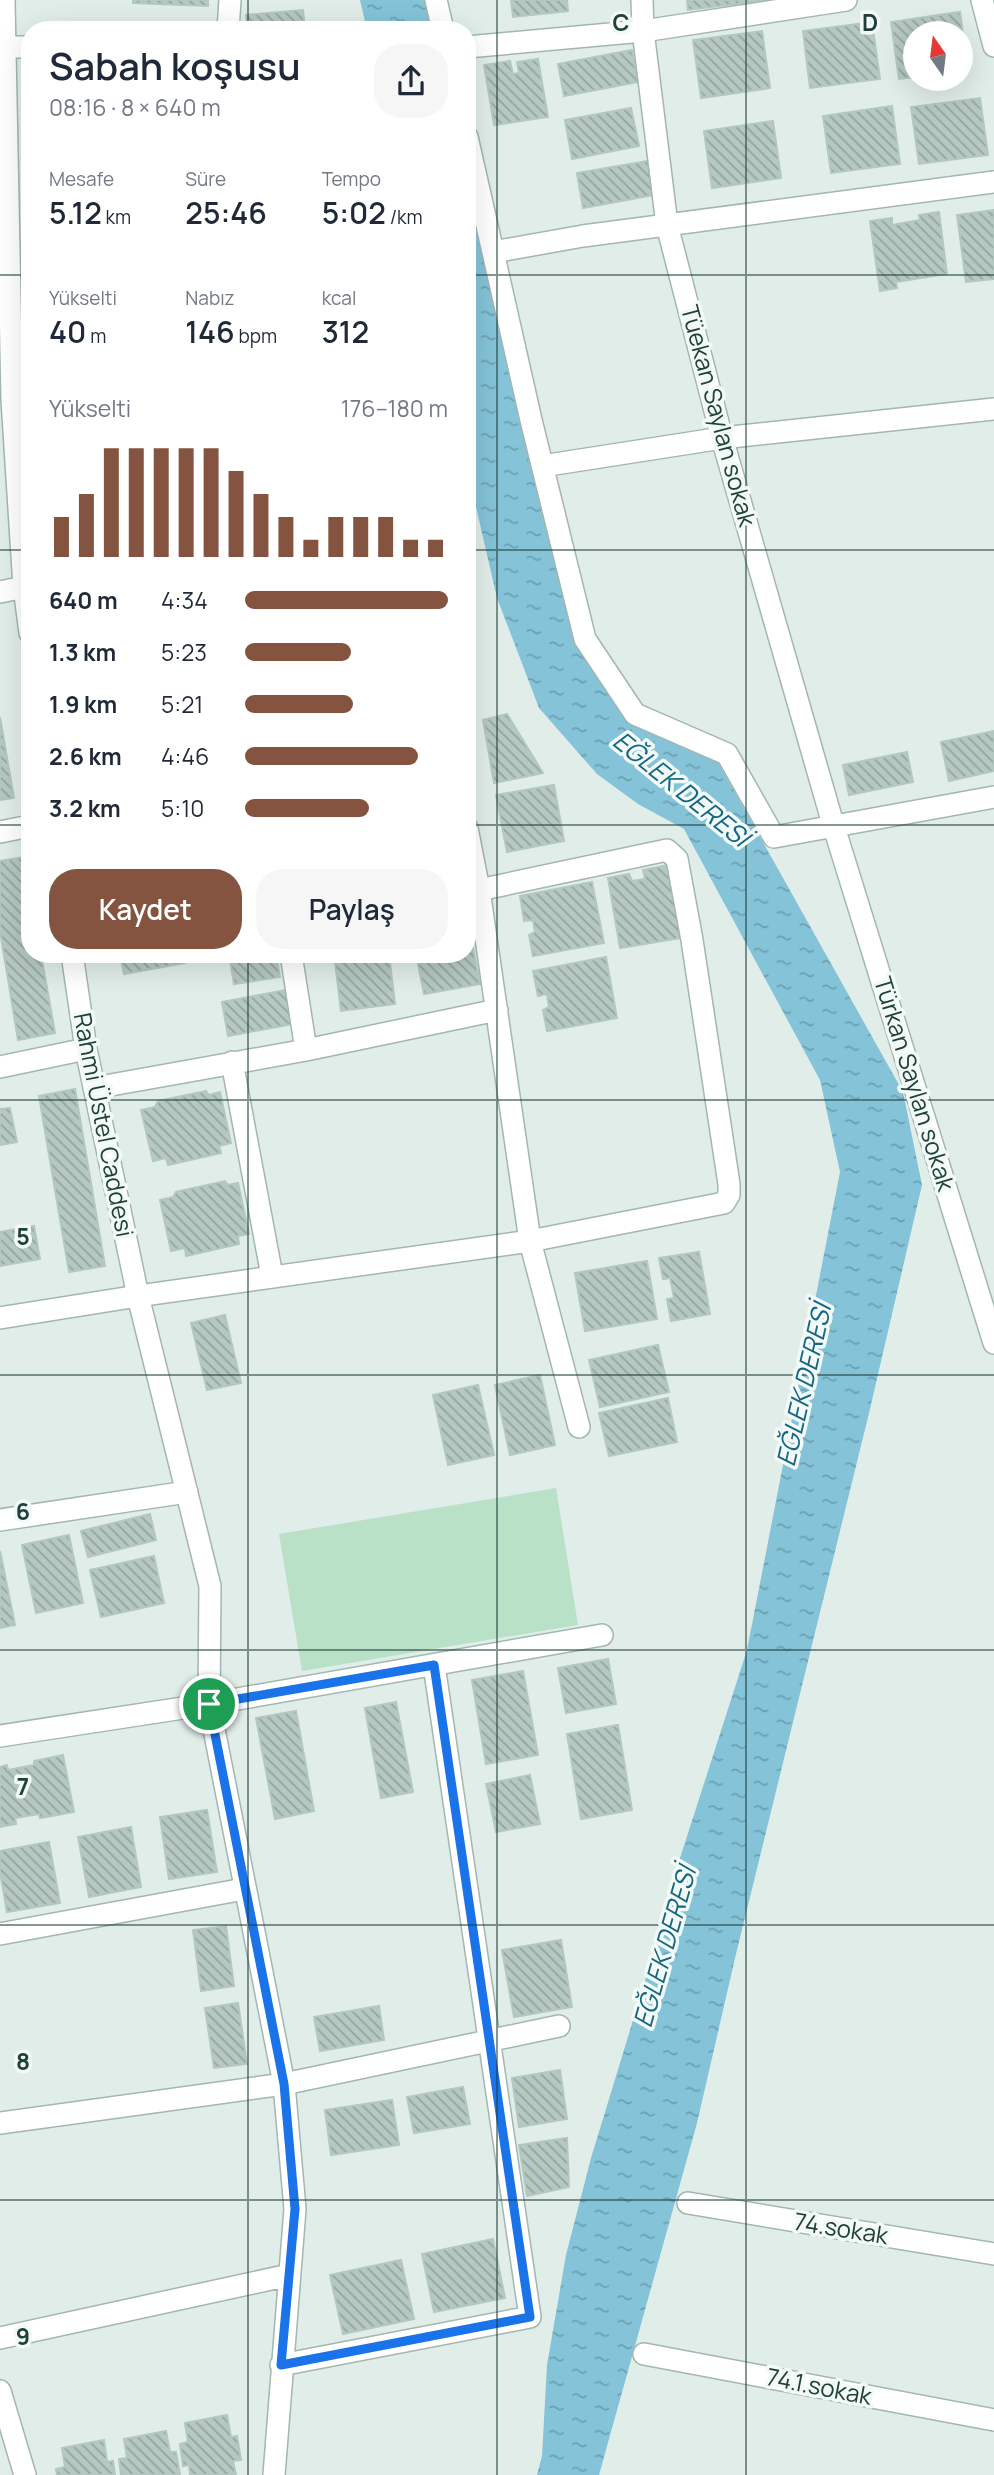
<!DOCTYPE html>
<html lang="tr">
<head>
<meta charset="utf-8">
<style>
  :root { --surface:#fff; --page:#f6f6f7; --text:#1f2937; --muted:#747a83; --accent:#845441 }
  body { margin:0; font-family:Manrope,sans-serif; background:var(--page); color:var(--text); height:100vh; display:flex; flex-direction:column; font-size:26px; white-space:nowrap }
  * { box-sizing:border-box; margin:0 }
  p { font-size:23px; color:var(--muted) }
  .icon { flex:none; width:38px; height:38px; fill:none; stroke:currentColor; stroke-width:2; stroke-linecap:round; stroke-linejoin:round }
  .map { position:relative; flex:1; overflow:hidden }
  .details { position:absolute; left:21px; top:21px; width:455px; height:942px; display:flex; flex-direction:column; background:var(--surface); border-radius:28px; box-shadow:0 7px 28px #0002 }
  .details>* { flex:none }
  .needle { width:46px; rotate:346deg }
  .controls { position:absolute; left:903px; top:21px; display:grid; gap:14px }
  .controls a { display:grid; place-items:center; width:70px; height:70px; border-radius:50%; background:var(--surface); box-shadow:0 7px 28px #0002; font-size:35px }
  .pin { position:absolute; display:grid; place-items:center; width:60px; height:60px; color:#fff; margin:-30px; border:4px solid #fff; border-radius:50%; box-shadow:0 2px 7px #0007 }
  .round { display:grid; place-items:center; flex:none; width:74px; height:74px; border-radius:28px; background:var(--page) }
  .summary { display:flex; align-items:center; justify-content:space-between; height:119px; padding:0 28px }
  h1 { font-size:38px; font-weight:600; line-height:52px }
  .metrics { display:grid; grid-template-columns:repeat(3,1fr); gap:10px; height:119px; padding:7px 28px }
  .metrics div { display:grid; align-content:center }
  .metrics b { font-size:30px; font-weight:600 }
  .metrics small { font-size:19px; font-weight:400 }
  .metrics p { font-size:19px }
  .chart { height:196px; padding:14px 28px }
  .chart p { display:flex; justify-content:space-between }
  .chart svg { width:100%; height:126px; margin-top:7px; stroke:var(--accent); stroke-width:6 }
  .cta { display:flex; gap:14px; margin-top:auto; padding:14px 28px }
  .cta a { flex:1; height:80px; border-radius:28px; background:var(--accent); color:#fff; font-size:28px; font-weight:600; line-height:80px; text-align:center }
  .cta a+a { background:var(--page); color:var(--text) }
  ul { padding:0 28px; list-style:none; font-size:23px }
  li { display:grid; grid-template-columns:112px 84px 1fr; align-items:center; height:52px }
  li i { height:18px; border-radius:9px; background:var(--accent) }
  .map>svg:first-child { display:block }
</style>
</head>
<body>
<div class="map">
<svg width="994" height="2475" viewBox="0 0 994 2475">
  <defs>
    <pattern id="water-ripples" width="26" height="14" patternUnits="userSpaceOnUse" patternTransform="scale(1.75)"><rect width="26" height="14" fill="#84c3d8"/><path d="M2 4q2-2 4 0t4 0M15 11q2-2 4 0t4 0" fill="none" stroke="#6ca0b0"/></pattern>
    <pattern id="building-back-hatch" width="6" height="6" patternUnits="userSpaceOnUse" patternTransform="scale(1.75)"><rect width="6" height="6" fill="#b6c8c2"/><path d="M-1 5l2 2M0 0l6 6M5-1l2 2" fill="none" stroke="#94a49f"/></pattern>
  </defs>
  <rect width="100%" height="100%" fill="#e1ede9"/>
  <path fill="#b8e1c7" d="M556,1488L578,1625L302,1671L279,1534Z"/>
  <path fill="url(#water-ripples)" d="M360,0H425L432,30H367Z
    M467,179L554,547L583,656L630,720L718,762L903,1092L922,1185L869,1413L736,1954L697,2123L599,2475H537L542,2456L547,2365L566,2255L591,2158L664,1919L680,1858L747,1650L840,1172L820,1080L684,829L638,804L597,774L539,708L497,598L467,468Z"/>
  <path fill="url(#building-back-hatch)" stroke="#b3c8c1" stroke-width="2" d="M133,0H208V6L133,3Z
    M511,0H567L568,11L513,17Z
    M687,0H769L688,10Z
    M303,10L305,30H247L246,15Z
    M960,12L968,70L961,71V33H915V77L899,79L891,22Z
    M872,22L880,79L810,88L803,31Z
    M762,31L770,88L701,98L693,40Z
    M632,50L638,82L564,96L558,64Z
    M538,59L548,117L494,125L484,65L510,61L513,74L519,73L517,62Z
    M980,98L988,155L919,164L911,107Z
    M892,106L900,164L831,173L823,116Z
    M631,108L639,146L572,159L565,120Z
    M773,121L781,178L712,188L704,131Z
    M648,161L654,195L583,208L577,173Z
    M994,210V279L966,282L957,215Z
    M939,212L947,274L896,282L897,288L880,291L870,221L892,218V225L920,220L919,215Z
    M507,714L543,773L494,783L483,720Z
    M0,717L14,798L0,800Z
    M994,731V771L949,781L941,742Z
    M907,752L913,782L849,795L843,765Z
    M554,785L564,841L507,852L496,795Z
    M25,857L30,885V954H41L55,1033L18,1040L0,931V861Z
    M669,865L681,938L620,948L608,878L629,874L632,881L645,879L643,870Z
    M592,882L604,943L533,956L529,935L535,932L533,920L524,921L520,896Z
    M467,918L480,984L424,994L416,954H467Z
    M120,954H184L185,963L124,974Z
    M229,954H276L280,977L234,984Z
    M334,954H389L395,1004L341,1011Z
    M606,957L617,1018L547,1031L543,1010L549,1007L547,994L538,996L533,971Z
    M286,990L293,1024L228,1036L222,1002Z
    M75,1089L105,1266L69,1272L39,1096Z
    M206,1091L209,1095L220,1092L231,1143L219,1146L221,1153L168,1165L166,1158L153,1161L141,1110L155,1107L158,1101Z
    M10,1108L17,1142L0,1145V1109Z
    M225,1181L228,1185L238,1183L249,1234L238,1236L239,1244L186,1256L185,1248L171,1251L160,1200L173,1197L176,1192Z
    M34,1226L40,1259L0,1266V1232Z
    M699,1252L710,1314L671,1321L667,1299L674,1298L670,1278L663,1279L659,1258Z
    M647,1261L657,1319L585,1331L575,1273Z
    M225,1315L241,1383L207,1390L191,1323Z
    M658,1345L669,1392L600,1407L589,1360Z
    M540,1375L555,1445L510,1455L495,1385Z
    M478,1385L494,1455L448,1465L433,1395Z
    M668,1398L677,1442L609,1456L599,1413Z
    M150,1514L156,1540L88,1557L81,1531Z
    M69,1535L83,1603L36,1613L22,1545Z
    M0,1551L15,1625L0,1628Z
    M154,1556L164,1603L101,1617L90,1570Z
    M608,1659L616,1704L566,1713L558,1668Z
    M523,1671L538,1755L486,1764L472,1680Z
    M396,1702L413,1792L381,1798L365,1708Z
    M296,1711L314,1811L275,1819L256,1718Z
    M618,1725L632,1810L581,1819L567,1734Z
    M63,1755L74,1812L40,1818L39,1814L15,1818L16,1824L0,1827V1767L7,1765L8,1770L34,1765V1761Z
    M530,1775L540,1824L496,1832L486,1784Z
    M207,1810L217,1872L169,1879L160,1817Z
    M131,1827L141,1887L89,1897L78,1837Z
    M49,1842L60,1903L7,1912L0,1872V1851Z
    M226,1926L234,1986L201,1991L193,1930Z
    M561,1940L572,2007L514,2017L502,1950Z
    M238,2003L247,2064L214,2068L205,2008Z
    M379,2006L384,2040L320,2051L314,2017Z
    M560,2070L567,2119L519,2127L512,2078Z
    M463,2087L470,2124L414,2133L407,2097Z
    M392,2100L399,2145L331,2155L325,2110Z
    M567,2138L569,2187L527,2196L519,2145Z
    M493,2239L505,2298L434,2312L422,2254Z
    M401,2260L414,2319L343,2334L330,2275Z
    M227,2415L231,2437L237,2436L241,2460L233,2461L236,2475H190L189,2465L183,2466L180,2444L188,2442L185,2423Z
    M166,2431L170,2452H176L180,2475H121L119,2459L127,2458L124,2439Z
    M104,2440L107,2462L113,2461L115,2475H57L56,2469L65,2467L62,2448Z"/>
  <g fill="none" stroke-linecap="round" stroke-linejoin="round">
    <g stroke="#a3b6b1" stroke-width="24">
      <path id="minor" d="M4,0L12,400L24,587L30,633
        M436,0L443,30
        M642,0L643,31L667,225L722,438L833,824L994,1343
        M228,30L230,0
        M6,47H30
        M467,47L643,31L846,0
        M467,137L531,420L585,639L635,714L727,754L774,837L994,797
        M493,252L583,236L994,182
        M542,466L722,438L994,409
        M0,592L24,587
        M467,828L479,890L530,1241L579,1427
        M0,832L30,826
        M72,954L86,1049L138,1296L210,1586L209,1704L284,2084L295,2209L274,2475
        M291,954L306,1050
        M232,1062L272,1276
        M0,1067L86,1049
        M94,1088L306,1050L497,1010
        M0,1318L138,1296L530,1241L724,1203L729,1195V1184L692,940L677,859L667,850L479,890
        M0,1520L187,1492
        M0,1736L209,1704L602,1635
        M0,1934L244,1889
        M0,2123L284,2084L559,2026
        M688,2203L994,2254
        M0,2338L289,2275
        M644,2354L994,2420
        M281,2365L530,2317L434,1665
        M0,2391L25,2475"/>
    </g>
    <g stroke="#a3b6b1" stroke-width="24">
      <path id="tertiary" d="M982,0L994,46"/>
    </g>
    <use href="#minor" stroke="#fff" stroke-width="21"/>
    <use href="#tertiary" stroke="#fff" stroke-width="21"/>
  </g>
  <g fill="none" stroke-linecap="round" stroke-linejoin="round">
    <g stroke="#fff" stroke-width="14">
      <path id="route" d="M434,1665L530,2317L281,2365L295,2209L284,2084L209,1704Z"/>
    </g>
    <use href="#route" stroke="#1a73e8" stroke-width="9"/>
  </g>
  <path fill="none" stroke="#20403a" stroke-width="2" stroke-opacity="0.55" d="M248,0V30M497,0V2475M746,0V2475M0,275H30M467,275H994M0,550H30M467,550H994M0,825H30M467,825H994M248,954V2475M0,1100H994M0,1375H994M0,1650H994M0,1925H994M0,2200H994"/>
  <g text-anchor="middle" stroke-width="7" stroke-linejoin="round" paint-order="stroke">
    <g font-size="24" fill="#20403a" stroke="#f2f9f6">
      <text transform="translate(718 416) rotate(75)" y="8">Tüekan Saylan sokak</text>
      <text transform="translate(914 1084) rotate(73)" y="8">Türkan Saylan sokak</text>
      <text transform="translate(103 1125) rotate(79)" y="8">Rahmi Üstel Caddesi</text>
      <text transform="translate(841 2229) rotate(9)" y="8">74.sokak</text>
      <text transform="translate(819 2387) rotate(11)" y="8">74.1.sokak</text>
    </g>
    <g font-size="26" font-style="italic" fill="#146682" stroke="#f2f9f6">
      <text transform="translate(681 789) rotate(39)" y="9">EĞLEK DERESİ</text>
      <text transform="translate(804 1385) rotate(-77)" y="9">EĞLEK DERESİ</text>
      <text transform="translate(665 1947) rotate(-74)" y="9">EĞLEK DERESİ</text>
    </g>
  </g>
  <g font-size="23" text-anchor="middle" font-weight="bold" fill="#20403a" stroke="#f2f9f6" stroke-width="7" stroke-linejoin="round" paint-order="stroke">
    <text x="621" y="31">C</text>
    <text x="870" y="31">D</text>
    <text x="23" y="1245">5</text>
    <text x="23" y="1520">6</text>
    <text x="23" y="1795">7</text>
    <text x="23" y="2070">8</text>
    <text x="23" y="2345">9</text>
  </g>
</svg>
<div class="controls">
<a><svg class="needle" viewBox="-14 -14 28 28"><path d="M0-13l5 13h-10z" fill="#e53935"/><path d="M0 13l5-13h-10z" fill="#747a83"/></svg></a>
</div>
<div class="pin" style="left:209px;top:1704px;background:#1e9e55"><svg class="icon" aria-label="arrive" viewBox="0 0 24 24"><path d="M6 21V4h12l-3 4 3 4H6"/></svg></div>
<section class="details">
<div class="summary"><div><h1>Sabah koşusu</h1><p>08:16 · 8 × 640 m</p></div><a class="round"><svg class="icon" aria-label="share" viewBox="0 0 24 24"><path d="M12 15V3M7 8l5-5 5 5M5 13v7h14v-7"/></svg></a></div>
<div class="metrics">
<div><p>Mesafe</p><b>5.12<small> km</small></b></div>
<div><p>Süre</p><b>25:46</b></div>
<div><p>Tempo</p><b>5:02<small> /km</small></b></div>
</div>
<div class="metrics">
<div><p>Yükselti</p><b>40<small> m</small></b></div>
<div><p>Nabız</p><b>146<small> bpm</small></b></div>
<div><p>kcal</p><b>312</b></div>
</div>
<div class="chart"><p><span>Yükselti</span>176–180 m</p>
<svg viewBox="0 0 160 44" preserveAspectRatio="none"><path d="M5 44V30M15 44V22M25 44V6M35 44V6M45 44V6M55 44V6M65 44V6M75 44V14M85 44V22M95 44V30M105 44V38M115 44V30M125 44V30M135 44V30M145 44V38M155 44V38"/></svg>
</div>
<ul>
<li><b>640 m</b>4:34<i style="width:100%"></i></li>
<li><b>1.3 km</b>5:23<i style="width:52%"></i></li>
<li><b>1.9 km</b>5:21<i style="width:53%"></i></li>
<li><b>2.6 km</b>4:46<i style="width:85%"></i></li>
<li><b>3.2 km</b>5:10<i style="width:61%"></i></li>
</ul>
<div class="cta"><a>Kaydet</a><a>Paylaş</a></div>
</section>
</div>
</body>
</html>
